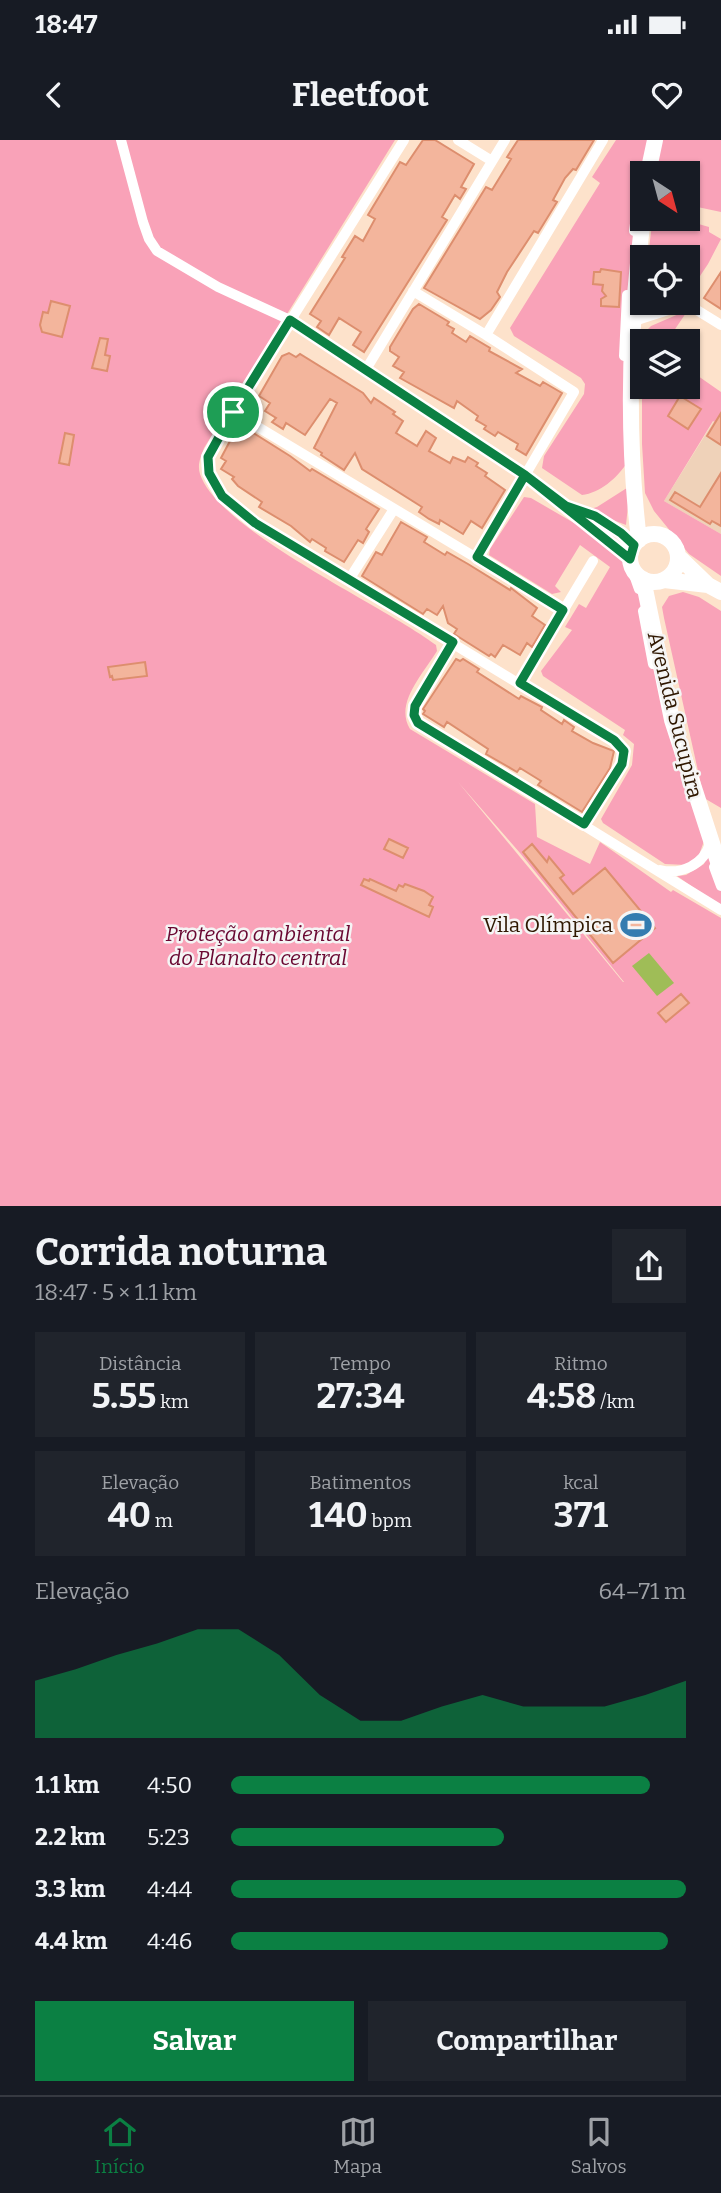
<!DOCTYPE html>
<html lang="pt">
<head>
<meta charset="utf-8">
<style>
  :root { --surface:#171b24; --page:#20242c; --text:#f1f3f6; --muted:#9ea1a6; --line:#363941; --accent:#0b8043 }
  body { margin:0; font-family:Bitter,serif; background:var(--page); color:var(--text); height:100vh; display:flex; flex-direction:column; font-size:26px; white-space:nowrap }
  * { box-sizing:border-box; margin:0 }
  p { font-size:23px; color:var(--muted) }
  .icon { flex:none; width:38px; height:38px; fill:none; stroke:currentColor; stroke-width:2; stroke-linecap:round; stroke-linejoin:round }
  .map { position:relative; height:1066px; overflow:hidden }
  .side { display:flex; flex-direction:column; background:var(--surface); flex:1 }
  .side>* { flex:none }
  .needle { width:46px; rotate:144deg }
  .buttons { position:absolute; left:630px; top:21px; display:grid; gap:14px }
  .buttons a { display:grid; place-items:center; width:70px; height:70px; border-radius:0px; background:var(--surface); box-shadow:0 2px 5px #0004; font-size:35px }
  .pin { position:absolute; display:grid; place-items:center; width:60px; height:60px; color:#fff; margin:-30px; border:4px solid #fff; border-radius:50%; box-shadow:0 2px 7px #0007 }
  .round { display:grid; place-items:center; flex:none; width:74px; height:74px; border-radius:0px; background:var(--page) }
  .head { display:flex; align-items:center; justify-content:space-between; height:119px; padding:0 35px }
  h1 { font-size:38px; font-weight:700; line-height:52px }
  .figures { display:grid; grid-template-columns:repeat(3,1fr); gap:10px; height:119px; padding:7px 35px }
  .figures div { display:grid; align-content:center; border-radius:0px; background:var(--page); text-align:center }
  .figures b { font-size:35px; font-weight:700 }
  .figures small { font-size:19px; font-weight:400 }
  .figures p { font-size:19px }
  .chart { height:196px; padding:14px 35px }
  .chart p { display:flex; justify-content:space-between }
  .chart svg { width:100%; height:126px; margin-top:7px; fill:var(--accent); opacity:.7 }
  .cta { display:flex; gap:14px; margin-top:auto; padding:14px 35px }
  .cta a { flex:1; height:80px; border-radius:0px; background:var(--accent); color:#fff; font-size:28px; font-weight:700; line-height:80px; text-align:center }
  .cta a+a { background:var(--page); color:var(--text) }
  ul { padding:0 35px; list-style:none; font-size:23px }
  li { display:grid; grid-template-columns:112px 84px 1fr; align-items:center; height:52px }
  li i { height:18px; border-radius:9px; background:var(--accent) }
  .status { display:flex; justify-content:space-between; align-items:center; height:49px; padding:0 35px; background:var(--surface); direction:ltr }
  .status svg { height:19px; fill:currentColor }
  header { display:flex; justify-content:space-between; align-items:center; height:91px; padding:0 35px; background:var(--surface); font-size:32px; font-weight:700 }
  .dock { display:flex; justify-content:space-around; align-items:center; height:98px; border-top:2px solid var(--line); background:var(--surface); font-size:19px; color:var(--muted) }
  .dock a { display:grid; justify-items:center; gap:4px }
  .dock .current { color:var(--accent) }
  .map>svg:first-child { display:block }
</style>
</head>
<body>
<div class="status"><b>18:47</b><svg viewBox="0 0 49 12"><path d="M0 12V9h3v3zM5 12V6h3v6zM10 12V3h3v9zM15 12V0h3v12zM26 1h20v11H26zM47 4h2v5h-2z"/></svg></div>
<header><svg class="icon" aria-label="back" viewBox="0 0 24 24"><path d="M15 5l-7 7 7 7"/></svg>Fleetfoot<svg class="icon" aria-label="heart" viewBox="0 0 24 24"><path d="M12 20l-8-8c-3-5 5-10 8-4 3-6 11-1 8 4z"/></svg></header>
<div class="map">
<svg width="721" height="1066" viewBox="0 0 721 1066">
  <rect width="100%" height="100%" fill="#fde2cb"/>
  <path fill="#efd2b9" d="M714,281L721,285V394L664,361Z"/>
  <path fill="#f9a2b8" fill-rule="evenodd" d="M0,0H395L204,308C201,317 197,324 200,334C219,391 383,465 436,505L437,511C424,533 394,563 410,589L535,664L537,697L590,724L600,702L671,752L673,750L721,778V1066H0ZM458,642L520,713L624,842H623Z
    M616,0H652L642,33L627,323C617,338 600,353 582,355L542,328L544,316L584,254L585,244L581,238L514,196L510,188L600,43L592,37Z
    M662,0H721V72L688,65V33H656Z
    M661,79H681L709,87V92L721,99L708,124L688,154V117H648L652,84Z
    M688,170L667,201H643L644,193L651,186Z
    M642,228V247H688V229L721,252V285L713,281L664,361L721,394V436L689,414L654,371L645,353L642,304Z
    M630,346L626,385L587,370L597,367Z
    M524,357L531,358L581,387L626,420L638,439L704,701L699,715L686,725L665,724L603,683L601,679L632,625L634,604L623,595L625,590L543,536L541,531L572,490L565,487L579,464L586,468L610,427L580,405L555,446L561,452L552,454L489,415L490,409Z
    M683,452L699,457L721,471V668L704,658L664,478L662,467L669,456Z
    M707,714L721,750V767L677,736L686,735L704,724Z"/>
  <path fill="#9fbd57" d="M649,813L674,843L657,856L632,826Z"/>
  <path fill="#f3b59c" stroke="#dd8e6e" stroke-width="2" d="M423,0H435L474,24L461,47L466,49L460,59L455,55L442,77L447,80L364,212L353,205L361,192L339,178L329,195L317,187L321,181L310,174L345,118L342,117L355,96L363,101L375,79L368,75L400,22L406,25Z
    M518,0H594L576,30L573,29L565,38L553,60L557,62L538,93L534,91L507,132L497,152L500,157L491,170L480,179L424,148L486,47L492,50L511,19L507,17Z
    M601,129L621,132L619,167L601,166V159L606,156L602,151L603,145L593,144L594,132H600Z
    M721,132V169L704,158Z
    M51,161L70,166L62,197L42,192L40,185L43,172L48,173Z
    M419,164L449,182L447,185L454,189L452,193L466,202L470,196L490,208L489,211L522,229L516,233L540,246L543,242L562,253L526,315L516,309L518,304L498,292L495,296L484,289L486,286L476,280L478,276L457,261L454,268L400,238L404,232L393,226L399,217L390,211V207L413,169Z
    M100,198L108,199L105,215L110,216L107,231L92,228Z
    M289,213L296,217L300,214L363,253L371,263L374,258L395,272L393,274L403,281L396,293L417,306L426,291L436,298L429,311L450,323L453,317L465,322L468,317L478,323L476,326L487,333L485,336L505,350L482,388L471,381L463,394L440,380L439,384L429,379L419,372L422,367L362,329L355,313L344,330L321,315L322,313L314,308L337,263L330,259L305,295L286,283L283,289L272,282L276,278L265,271L270,263L259,256L282,216Z
    M680,256L701,269L688,289L668,276Z
    M721,273V305L707,296Z
    M239,284L290,316L310,331L312,329L379,369L366,389L369,392L363,403L358,400L344,422L325,411L326,408L312,399L310,402L291,386L259,367L262,362L238,346L232,339L234,337L221,329L226,321L221,318Z
    M65,293L74,295L69,325L59,323Z
    M721,333V386L712,381L710,384L670,360L675,352L700,367Z
    M401,382L427,397L424,402L445,415L447,412L468,424L510,450L511,448L537,468L532,476L545,485L532,507L527,503L520,515L503,505L495,517L491,514L489,516L454,494L457,489L448,483L443,466L437,475L427,469L423,474L362,436L376,412L382,415Z
    M456,519L460,521L463,519L479,529L477,532L519,559L521,556L542,567L541,570L562,584L564,580L574,587L572,591L593,603L614,611L610,628L582,672L538,645L541,641L520,628L517,632L486,614L488,609L447,582L444,587L423,574L425,571L423,569Z
    M145,522L147,536L113,540L112,536L110,537L108,527Z
    M389,699L408,708L403,718L384,709Z
    M532,704L547,722L549,717L564,735L560,738L573,754L605,728L655,788L613,823L523,712Z
    M364,739L369,741L370,739L396,751L399,745L403,747L405,744L424,751L433,757L429,765L433,767L429,777L361,745Z
    M681,854L689,863L666,882L658,873Z"/>
  <g fill="none" stroke-linecap="round" stroke-linejoin="round">
    <path stroke="#fff" stroke-width="10" d="M121,0L143,82L149,99L157,111L218,147L290,180L525,335L630,419
      M404,0L233,272C225,286 215,300 209,315C197,343 237,370 255,383L621,606C630,624 594,668 584,685
      M458,0L492,21
      M634,91L642,34
      M413,151L486,195
      M631,182L687,164L721,185
      M624,216L627,155
      M365,231L505,0
      M233,272L563,470
      M568,366C594,372 616,388 634,405
      M627,415L639,449
      M477,417L574,252L486,195L603,0
      M350,438L394,369
      M643,471L653,524
      M453,502L415,566L414,575L418,583L721,770
      M520,543L593,421
      M714,727L721,746
      M660,730C681,735 704,725 710,703"/>
    <path stroke="#fff" stroke-width="16" d="M648,33L655,0
      M630 418a24 24 0 1 1 48 0a24 24 0 1 1-48 0Z
      M639,400C626,292 629,187 643,79
      M678,416L708,445L721,452
      M643,439L672,580L721,731
      M664,440L708,445"/>
  </g>
  <g fill="none" stroke-linecap="round" stroke-linejoin="round">
    <g stroke="#fff" stroke-width="14">
      <path id="route" d="M233,272L208,317L209,333L222,356L255,383L453,502L415,566L414,575L418,583L584,684L622,624L624,611L614,600L520,543L563,470L477,417L525,335L566,366L595,376L621,393L634,405L630,419L525,335L290,180L233,272"/>
    </g>
    <use href="#route" stroke="#0b8043" stroke-width="9"/>
  </g>
  <defs>
    <g id="stadium-bare" transform="scale(2.415)"><path d="M0-5a6.5 5 0 1 0 0 10a6.5 5 0 1 0 0-10ZM-3.5-1.8h7v3.6h-7Z" fill="#347cb0" stroke="#f5f5f5" stroke-width="2.5" paint-order="stroke"/></g>
  </defs>
  <g fill-rule="evenodd">
    <use href="#stadium-bare" x="636" y="785"/>
  </g>
  <g text-anchor="middle" stroke-width="5" stroke-linejoin="round" paint-order="stroke">
    <g font-size="21" fill="#2f1700" stroke="#f5f5f5">
      <text transform="translate(675 575) rotate(76)" y="7">Avenida Sucupira</text>
    </g>
    <g font-size="21" fill="#2f1700" stroke="#f5f5f5" text-anchor="end">
      <text x="613" y="792">Vila Olímpica</text>
    </g>
    <g font-size="21" font-style="italic" fill="#690731" stroke="#f5f5f5">
      <text x="258" y="801">Proteção ambiental<tspan x="258" dy="24">do Planalto central</tspan></text>
    </g>
  </g>
</svg>
<div class="buttons">
<a><svg class="needle" viewBox="-14 -14 28 28"><path d="M0-13l5 13h-10z" fill="#e53935"/><path d="M0 13l5-13h-10z" fill="#9ea1a6"/></svg></a>
<a><svg class="icon" aria-label="locate" viewBox="0 0 24 24"><circle cx="12" cy="12" r="6"/><path d="M12 2v4M12 18v4M2 12h4M18 12h4"/></svg></a>
<a><svg class="icon" aria-label="layers" viewBox="0 0 24 24"><path d="M12 4l9 5-9 5-9-5zM3 14l9 5 9-5"/></svg></a>
</div>
<div class="pin" style="left:233px;top:272px;background:#1e9e55"><svg class="icon" aria-label="arrive" viewBox="0 0 24 24"><path d="M6 21V4h12l-3 4 3 4H6"/></svg></div>
</div>
<section class="side">
<div class="head"><div><h1>Corrida noturna</h1><p>18:47 · 5 × 1.1 km</p></div><a class="round"><svg class="icon" aria-label="share" viewBox="0 0 24 24"><path d="M12 15V3M7 8l5-5 5 5M5 13v7h14v-7"/></svg></a></div>
<div class="figures">
<div><p>Distância</p><b>5.55<small> km</small></b></div>
<div><p>Tempo</p><b>27:34</b></div>
<div><p>Ritmo</p><b>4:58<small> /km</small></b></div>
</div>
<div class="figures">
<div><p>Elevação</p><b>40<small> m</small></b></div>
<div><p>Batimentos</p><b>140<small> bpm</small></b></div>
<div><p>kcal</p><b>371</b></div>
</div>
<div class="chart"><p><span>Elevação</span>64–71 m</p>
<svg viewBox="0 0 160 44" preserveAspectRatio="none"><path d="M0 44V24L10 20L20 15L30 11L40 6L50 6L60 15L70 29L80 38L90 38L100 33L110 29L120 33L130 33L140 33L150 29L160 24V44z"/></svg>
</div>
<ul>
<li><b>1.1 km</b>4:50<i style="width:92%"></i></li>
<li><b>2.2 km</b>5:23<i style="width:60%"></i></li>
<li><b>3.3 km</b>4:44<i style="width:100%"></i></li>
<li><b>4.4 km</b>4:46<i style="width:96%"></i></li>
</ul>
<div class="cta"><a>Salvar</a><a>Compartilhar</a></div>
</section>
<nav class="dock">
<a class="current"><svg class="icon" aria-label="home" viewBox="0 0 24 24"><path d="M3 11l9-7 9 7M6 9v11h12V9"/></svg>Início</a>
<a><svg class="icon" aria-label="map" viewBox="0 0 24 24"><path d="M3 6l6-2 6 2 6-2v14l-6 2-6-2-6 2zM9 4v14M15 6v14"/></svg>Mapa</a>
<a><svg class="icon" aria-label="saved" viewBox="0 0 24 24"><path d="M7 4h10v16l-5-4-5 4z"/></svg>Salvos</a>
</nav>
</body>
</html>
